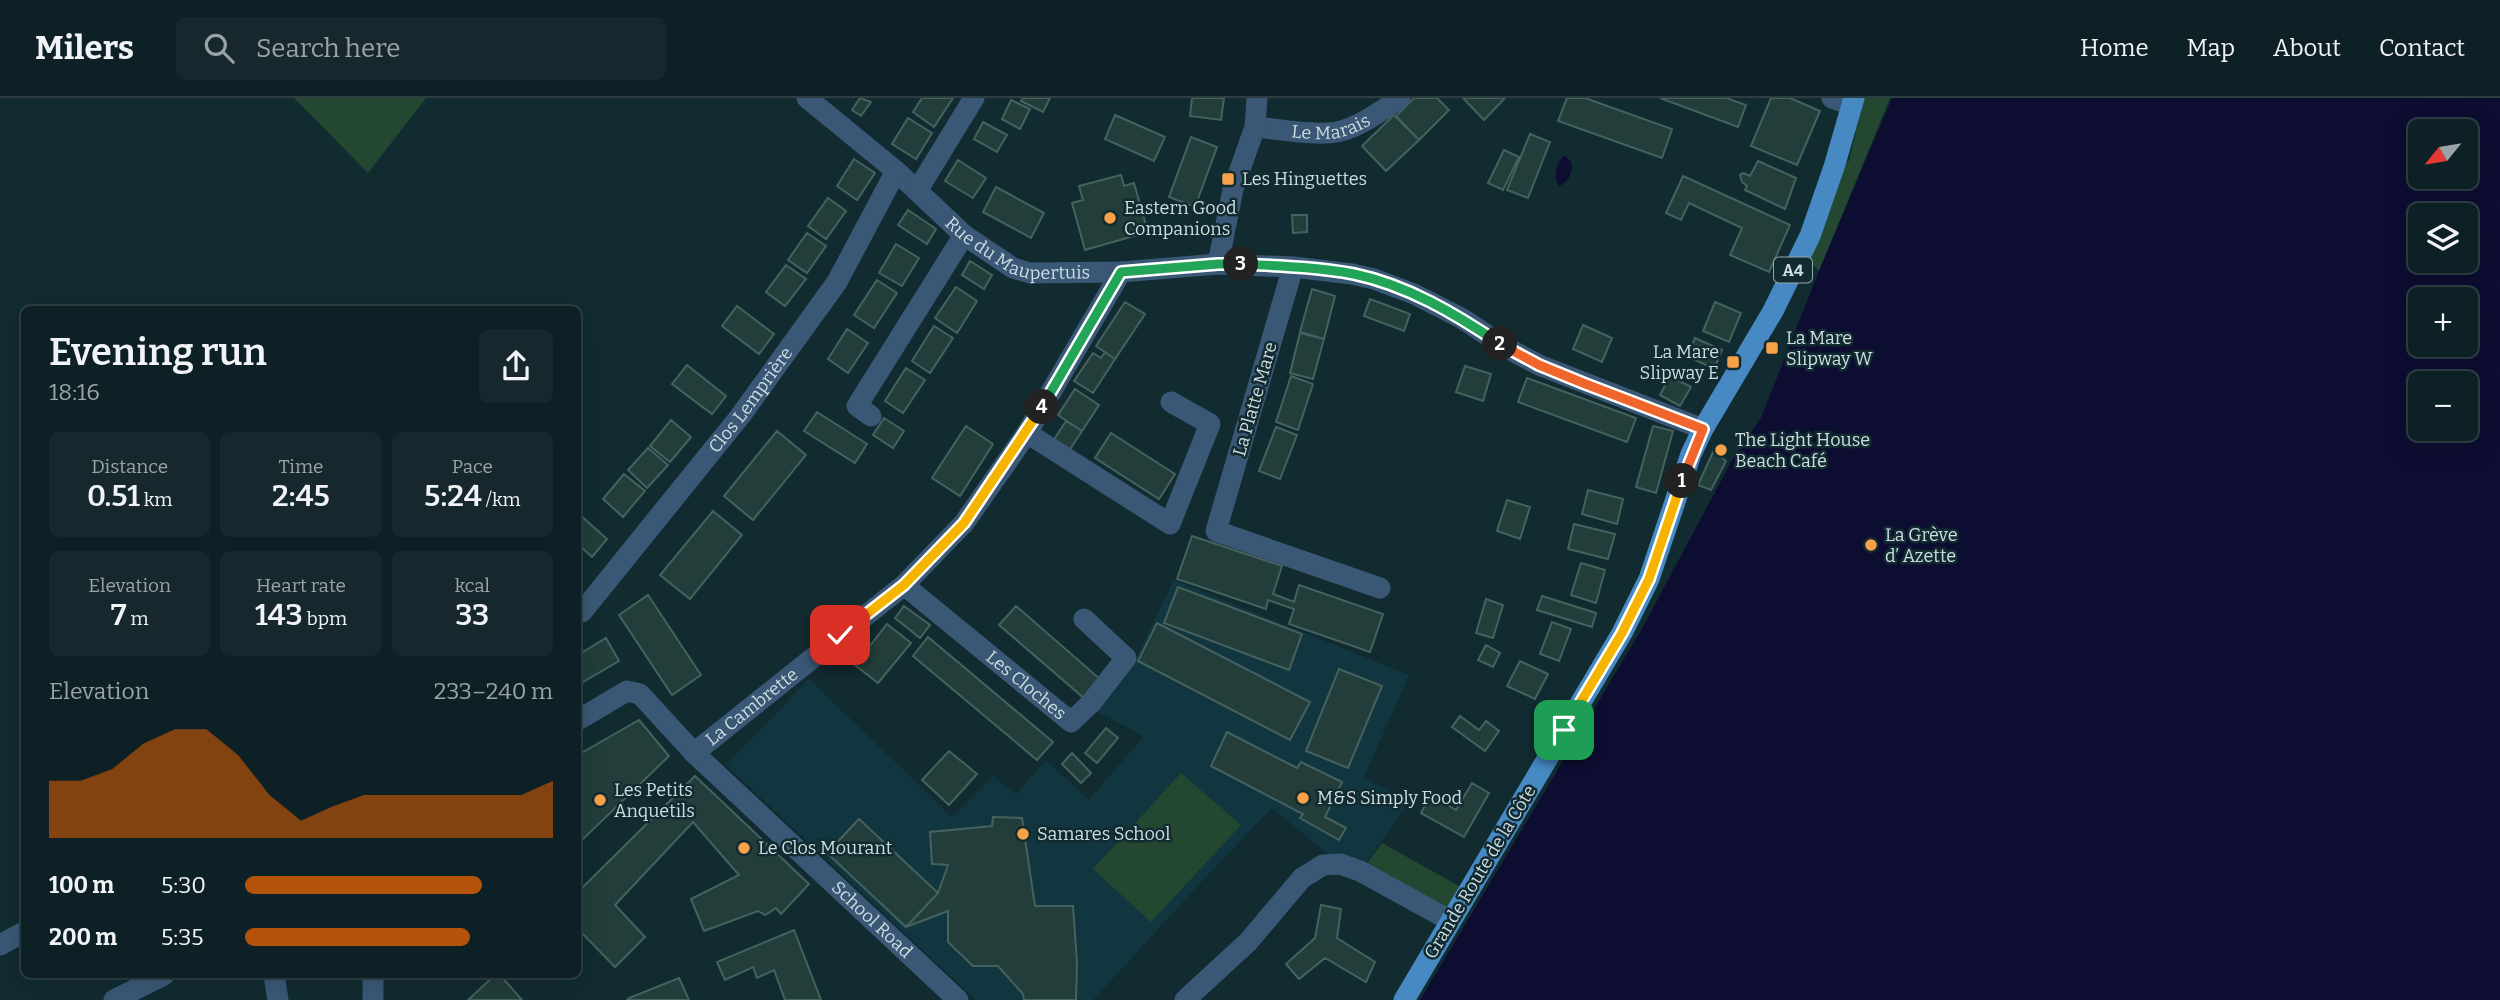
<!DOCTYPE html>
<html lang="en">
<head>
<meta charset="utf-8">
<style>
  :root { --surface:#0d2025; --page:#16282d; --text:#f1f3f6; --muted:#9aa3a7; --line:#2d3e42; --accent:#b45309 }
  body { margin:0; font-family:Bitter,serif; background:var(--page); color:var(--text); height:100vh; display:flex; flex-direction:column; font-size:26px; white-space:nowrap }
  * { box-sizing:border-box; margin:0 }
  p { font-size:23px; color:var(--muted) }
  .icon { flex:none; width:38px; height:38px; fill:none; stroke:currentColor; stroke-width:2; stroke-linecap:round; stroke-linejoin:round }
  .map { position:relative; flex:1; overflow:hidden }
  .sheet { position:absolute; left:21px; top:208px; width:560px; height:672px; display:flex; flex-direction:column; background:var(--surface); border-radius:10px; box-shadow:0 7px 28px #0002,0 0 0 2px var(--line) }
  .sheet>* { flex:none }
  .needle { width:46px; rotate:240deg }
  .fabs { position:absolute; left:2408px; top:21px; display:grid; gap:14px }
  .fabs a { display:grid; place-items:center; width:70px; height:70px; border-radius:10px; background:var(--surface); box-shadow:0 7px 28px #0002,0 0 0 2px var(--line); font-size:35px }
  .pin { position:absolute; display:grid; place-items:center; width:60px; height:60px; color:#fff; margin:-30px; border-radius:14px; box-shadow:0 4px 10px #0006 }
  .km { position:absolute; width:35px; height:35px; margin:-18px; border-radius:50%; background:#222; color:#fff; font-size:19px; line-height:35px; text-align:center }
  .round { display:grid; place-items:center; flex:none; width:74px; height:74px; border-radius:10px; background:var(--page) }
  .overview { display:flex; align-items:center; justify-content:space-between; height:119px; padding:0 28px }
  h1 { font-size:38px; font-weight:600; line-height:52px }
  .figures { display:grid; grid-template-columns:repeat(3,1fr); gap:10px; height:119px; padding:7px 28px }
  .figures div { display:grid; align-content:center; border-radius:10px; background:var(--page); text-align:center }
  .figures b { font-size:30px; font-weight:600 }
  .figures small { font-size:19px; font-weight:400 }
  .figures p { font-size:19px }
  .chart { height:196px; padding:14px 28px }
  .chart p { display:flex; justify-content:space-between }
  .chart svg { width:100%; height:126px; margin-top:7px; fill:var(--accent); opacity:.7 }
  ul { padding:0 28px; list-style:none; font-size:23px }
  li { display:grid; grid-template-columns:112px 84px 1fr; align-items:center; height:52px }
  li i { height:18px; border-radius:9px; background:var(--accent) }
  header { display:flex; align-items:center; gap:42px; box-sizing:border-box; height:98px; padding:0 35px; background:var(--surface); border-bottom:2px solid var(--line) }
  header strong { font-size:33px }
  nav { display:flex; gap:38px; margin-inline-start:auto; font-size:24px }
  .search { width:490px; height:63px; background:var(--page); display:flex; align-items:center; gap:18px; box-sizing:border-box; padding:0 24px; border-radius:10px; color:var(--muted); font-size:26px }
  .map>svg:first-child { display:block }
</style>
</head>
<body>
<header>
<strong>Milers</strong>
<div class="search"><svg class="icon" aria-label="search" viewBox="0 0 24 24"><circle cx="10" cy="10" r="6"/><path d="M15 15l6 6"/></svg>Search here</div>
<nav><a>Home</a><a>Map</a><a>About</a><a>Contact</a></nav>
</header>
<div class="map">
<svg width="2500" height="902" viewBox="0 0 2500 902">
  <rect width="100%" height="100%" fill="#112b31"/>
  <path fill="#12363f" d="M1174,482L1409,577L1364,679L1409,704L1360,773L1340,766L1272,710L1215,769L1093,902H976L726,667L809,581L952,719L993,678L1016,696L1046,662L1089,702L1144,638L1092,611L1133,566Z"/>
  <path fill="#234731" d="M294,0H426L368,75Z
    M1864,0H1890L1819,173L1801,155L1834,69L1849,63Z
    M1181,675L1241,727L1151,824L1093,771Z
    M1382,745L1468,793L1451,823L1361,773Z"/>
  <path fill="#0d0d32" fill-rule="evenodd" d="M1892,0H2500V902H1420L1643,529L1731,364L1761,320L1819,173ZM2420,33H2466V79H2420ZM2420,117H2466V163H2420ZM2420,201H2466V247H2420ZM2420,285H2466V331H2420Z
    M1564,58L1570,62C1575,71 1569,84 1559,88C1553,80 1556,64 1564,58Z"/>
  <path fill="#223d3a" stroke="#46625f" stroke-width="2" d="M860,0L871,4L861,18L852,12Z
    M922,0H953L934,29L913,14Z
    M1023,0H1050L1043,14L1021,3Z
    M1192,0H1224L1221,22L1190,18Z
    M1414,0H1437L1449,12L1419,42L1396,18Z
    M1463,0H1505L1484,22Z
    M1567,0H1585L1672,31L1662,60L1558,23Z
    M1660,0H1726L1746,7L1738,29Z
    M1771,0H1790L1820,13L1797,67L1751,48Z
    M1011,2L1030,11L1020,31L1002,21Z
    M1115,17L1165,39L1154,63L1105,41Z
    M1394,17L1419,42L1386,73L1362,48Z
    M908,20L932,35L916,61L892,46Z
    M983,24L1007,37L997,54L974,41Z
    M1530,36L1550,44L1528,100L1507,92Z
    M1191,39L1217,49L1195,109L1169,99Z
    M1504,52L1519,59L1503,92L1488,85Z
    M854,61L875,75L857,102L837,88Z
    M958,62L986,80L973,100L945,83Z
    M1758,63L1796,80L1785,111L1745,92L1747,88L1742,84L1740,77L1743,75L1750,78Z
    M1121,77L1124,88L1134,85L1148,134L1085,152L1072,105L1083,102L1079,88Z
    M1683,78L1790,127L1769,174L1730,157L1742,130L1689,105L1681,122L1666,115Z
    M996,89L1044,115L1031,140L983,114Z
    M828,100L846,113L826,141L808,128Z
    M908,112L936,131L927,146L898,127Z
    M1292,117H1307V134L1293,135Z
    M807,135L826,148L807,175L788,162Z
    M896,146L919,160L902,188L879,175Z
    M970,163L992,177L984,191L962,177Z
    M786,167L806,181L785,208L766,194Z
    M877,182L897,195L874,230L854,217Z
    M956,189L977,203L957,235L935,220Z
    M1312,191L1335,198L1324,241L1300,234Z
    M1370,201L1410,216L1404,233L1364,218Z
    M1125,204L1145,216L1115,261L1096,248Z
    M1715,204L1741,215L1729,244L1703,233Z
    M737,208L774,236L759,256L722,228Z
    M1583,227L1612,240L1602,264L1573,251Z
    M934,228L953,240L930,275L912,263Z
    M847,231L868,245L848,275L828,261Z
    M1300,235L1324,241L1313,281L1290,275Z
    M1695,240L1722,252L1714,271L1687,258Z
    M1105,254L1115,261L1093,295L1074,283L1093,255L1101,260Z
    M687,267L726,298L712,316L672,286Z
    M1465,268L1491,276L1483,303L1456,294Z
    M906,270L925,282L903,315L885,303Z
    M1291,278L1313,286L1298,332L1276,324Z
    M1670,278L1691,289L1680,308L1660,297Z
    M1527,280L1636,320L1627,344L1518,304Z
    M1075,291L1099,307L1082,333L1058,317Z
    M817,314L867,346L855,365L804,333Z
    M884,320L904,333L893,350L873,337Z
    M671,322L691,339L670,364L650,348Z
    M1066,323L1082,333L1069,353L1053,343Z
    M966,328L993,346L960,398L932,380Z
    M1653,328L1673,333L1656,395L1636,389Z
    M1276,329L1297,337L1280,381L1259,373Z
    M777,333L806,357L753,422L724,398Z
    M1111,335L1175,376L1159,401L1095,360Z
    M648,350L668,367L647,390L628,372Z
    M1713,354L1726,363L1711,392L1698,387Z
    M624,376L645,393L623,419L603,401Z
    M1588,392L1623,401L1617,426L1582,416Z
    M1507,402L1530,409L1520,441L1497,433Z
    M713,413L742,437L690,501L660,477Z
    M578,415L607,441L592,459L578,446Z
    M1574,426L1615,436L1608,461L1568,451Z
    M1192,438L1282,468L1273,496L1294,504L1299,487L1383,516L1370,554L1289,526L1294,511L1268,502L1266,511L1177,481Z
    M1581,465L1605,472L1596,505L1571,497Z
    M1178,489L1302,536L1289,572L1164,525Z
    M648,497L701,577L672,597L619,517Z
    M1542,498L1596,515L1592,529L1537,512Z
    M1486,501L1503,507L1493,540L1476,535Z
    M904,508L930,527L920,540L895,520Z
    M1016,508L1101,582L1085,601L999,527Z
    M1552,524L1571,531L1559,563L1540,556Z
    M1157,525L1310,604L1290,642L1138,563Z
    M887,526L911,545L878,585L855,567Z
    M928,539L1053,644L1037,662L913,558Z
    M606,540L619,563L578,587V557Z
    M1486,547L1500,555L1493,569L1478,562Z
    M1520,563L1548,576L1535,601L1507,588Z
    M1339,571L1382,588L1348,670L1306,653Z
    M1460,618L1479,632L1486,623L1499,633L1485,653L1452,629Z
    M639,622L669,658L578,746V657Z
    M1106,630L1118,640L1097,665L1085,655Z
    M1227,634L1297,670L1301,664L1342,684L1325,719L1346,730L1339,742L1300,720L1303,716L1211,668Z
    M949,653L977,676L949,707L922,682Z
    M1072,655L1091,675L1081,685L1062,666Z
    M695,678L809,786L781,816L776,810L765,817L758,813L704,833L691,801L739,777L693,724L615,807L645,839L615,869L578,831V794Z
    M1472,685L1489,695L1464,739L1421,715L1431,697L1456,712Z
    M993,719L1022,720L1035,808H1073L1077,865L1076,902H1024L1023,896L998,868H973L948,844V813L906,829L938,795L948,767L932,766L930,734L992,728Z
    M859,721L938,795L906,829L827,755Z
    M1321,807L1341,811L1337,840L1375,864L1366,884L1325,860L1299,881L1286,866L1315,840Z
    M794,832L821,902H785L774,872L757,880L753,869L725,882L717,864Z
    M495,877H500L522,902H468Z
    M679,880L689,902H627L629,900Z"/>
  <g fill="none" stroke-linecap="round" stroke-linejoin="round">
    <g stroke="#3a5875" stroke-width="21">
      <path id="s1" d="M807,0L896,73L964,137L1013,170L1030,175L1121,174L1218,166L1293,169L1352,176L1374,181L1414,196L1463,221L1505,249L1539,267L1703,331"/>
      <path d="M1832,0L1852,7"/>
      <path id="s2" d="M1255,29C1280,31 1314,38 1337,34C1360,29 1381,13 1400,0"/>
      <path d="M917,93L974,0"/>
      <path d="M1218,166L1233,91L1255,29L1257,0"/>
      <path d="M1293,169L1216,433L1380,490"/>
      <path d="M871,318L857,308L964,137"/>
      <path d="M1027,335L1170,426L1210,326L1171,304"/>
      <path id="s3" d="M904,487L1071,624L1091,605L1126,560L1084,521"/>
      <path id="s4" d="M582,514L741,317L837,184L896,73"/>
      <path id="s5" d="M578,622L627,593L640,596L694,655L958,902"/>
      <path id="s6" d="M694,655L904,487L964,425L1027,335L1121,174"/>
      <path d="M0,847L24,834"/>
      <path d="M274,877L278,902"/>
      <path d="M114,902L164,877"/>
      <path d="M373,902V877"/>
      <path d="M1185,902L1248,844L1302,780L1323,767L1340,766L1360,773L1451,823"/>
    </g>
    <path stroke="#4689c3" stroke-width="21" d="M1404,902L1622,535L1649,481L1691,356L1703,331L1773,213L1810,138L1834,69L1854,0"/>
  </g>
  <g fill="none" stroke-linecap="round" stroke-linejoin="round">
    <g stroke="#fff" stroke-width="14">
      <path id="split-1" d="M1564,632L1622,535L1649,481L1682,383"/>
    </g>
    <g stroke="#fff" stroke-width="14">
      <path id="split-2" d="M1500,246L1539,267L1583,285L1703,331L1682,383"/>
    </g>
    <g stroke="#fff" stroke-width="14">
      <path id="split-3" d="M1241,166C1278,168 1317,169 1354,176C1407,187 1456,216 1500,246"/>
    </g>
    <g stroke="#fff" stroke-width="14">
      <path id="split-4" d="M1042,309L1121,174L1218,166H1241"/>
    </g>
    <g stroke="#fff" stroke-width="14">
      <path id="split-5" d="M840,537L904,487L964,425L1042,309"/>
    </g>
    <use href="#split-1" stroke="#f5b400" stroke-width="9"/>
    <use href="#split-2" stroke="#f0652b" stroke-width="9"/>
    <use href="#split-3" stroke="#22a559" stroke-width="9"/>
    <use href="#split-4" stroke="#22a559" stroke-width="9"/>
    <use href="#split-5" stroke="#f5b400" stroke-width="9"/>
  </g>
  <g fill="#f7a149" stroke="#112b31" stroke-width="2.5">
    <rect x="1221" y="74" width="14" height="14" rx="3.5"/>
    <circle cx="1110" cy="120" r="7"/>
    <rect x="1765" y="243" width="14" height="14" rx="3.5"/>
    <rect x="1726" y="257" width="14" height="14" rx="3.5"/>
    <circle cx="1721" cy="352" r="7"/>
    <circle cx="1871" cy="447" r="7"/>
    <circle cx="1303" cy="700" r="7"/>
    <circle cx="600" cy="702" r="7"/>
    <circle cx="1023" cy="736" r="7"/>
    <circle cx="744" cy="750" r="7"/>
  </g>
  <g text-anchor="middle" stroke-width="5" stroke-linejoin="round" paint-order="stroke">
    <rect fill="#112b31" stroke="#95a7ac" stroke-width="2" x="1774" y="159.5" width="38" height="25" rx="5"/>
    <g font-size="16" font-weight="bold" fill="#cddce0">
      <text x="1793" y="178">A4</text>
    </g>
    <g font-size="18" fill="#cddce0" stroke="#112b31">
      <text dy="6" stroke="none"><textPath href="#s2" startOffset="77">Le Marais</textPath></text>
      <text dy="6" stroke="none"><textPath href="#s1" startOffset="266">Rue du Maupertuis</textPath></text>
      <text dy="6" stroke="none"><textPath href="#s4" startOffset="271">Clos Lemprière</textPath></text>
      <text transform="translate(1255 301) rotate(-74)" y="6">La Platte Mare</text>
      <text dy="6" stroke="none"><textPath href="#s3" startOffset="158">Les Cloches</textPath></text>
      <text dy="6" stroke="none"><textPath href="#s6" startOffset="74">La Cambrette</textPath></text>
      <text transform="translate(1480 774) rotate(-59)" y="6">Grande Route de la Côte</text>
      <text dy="6" stroke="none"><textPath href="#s5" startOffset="394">School Road</textPath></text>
    </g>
    <g font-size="18" fill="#cddce0" stroke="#112b31" text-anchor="start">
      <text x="1242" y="87">Les Hinguettes</text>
      <text x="1124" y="116">Eastern Good<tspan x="1124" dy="21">Companions</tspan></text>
      <text x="1786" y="246">La Mare<tspan x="1786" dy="21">Slipway W</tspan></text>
      <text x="1719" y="260" text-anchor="end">La Mare<tspan x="1719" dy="21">Slipway E</tspan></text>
      <text x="1735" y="348">The Light House<tspan x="1735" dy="21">Beach Café</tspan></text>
      <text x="1885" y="443">La Grève<tspan x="1885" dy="21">d’ Azette</tspan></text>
      <text x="614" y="698">Les Petits<tspan x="614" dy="21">Anquetils</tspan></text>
      <text x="1317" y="706">M&amp;S Simply Food</text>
      <text x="1037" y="742">Samares School</text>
      <text x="758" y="756">Le Clos Mourant</text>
    </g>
  </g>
</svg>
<div class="fabs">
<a><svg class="needle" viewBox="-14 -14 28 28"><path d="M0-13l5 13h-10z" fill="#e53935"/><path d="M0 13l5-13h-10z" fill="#9aa3a7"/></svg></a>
<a><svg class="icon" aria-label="layers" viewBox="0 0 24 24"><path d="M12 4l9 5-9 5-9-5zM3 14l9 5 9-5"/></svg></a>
<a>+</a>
<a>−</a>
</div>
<div class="pin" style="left:1564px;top:632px;background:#1e9e55"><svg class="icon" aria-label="arrive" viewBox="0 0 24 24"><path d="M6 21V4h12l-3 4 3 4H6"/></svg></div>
<div class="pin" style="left:840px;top:537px;background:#d93025"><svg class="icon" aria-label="check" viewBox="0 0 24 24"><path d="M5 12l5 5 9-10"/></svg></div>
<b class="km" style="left:1682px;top:383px">1</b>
<b class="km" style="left:1500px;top:246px">2</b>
<b class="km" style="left:1241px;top:166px">3</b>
<b class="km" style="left:1042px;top:309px">4</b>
<section class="sheet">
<div class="overview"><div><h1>Evening run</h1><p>18:16</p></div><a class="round"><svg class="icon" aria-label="share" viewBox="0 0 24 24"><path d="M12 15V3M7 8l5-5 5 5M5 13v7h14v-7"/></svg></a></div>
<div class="figures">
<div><p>Distance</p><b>0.51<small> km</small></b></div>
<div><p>Time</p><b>2:45</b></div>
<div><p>Pace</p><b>5:24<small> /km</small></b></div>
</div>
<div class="figures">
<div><p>Elevation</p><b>7<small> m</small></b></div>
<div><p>Heart rate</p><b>143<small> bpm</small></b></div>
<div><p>kcal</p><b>33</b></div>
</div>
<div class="chart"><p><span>Elevation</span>233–240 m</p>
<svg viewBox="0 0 160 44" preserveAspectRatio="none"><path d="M0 44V24L10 24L20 20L30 11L40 6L50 6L60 15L70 29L80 38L90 33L100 29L110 29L120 29L130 29L140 29L150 29L160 24V44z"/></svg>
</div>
<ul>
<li><b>100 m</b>5:30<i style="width:77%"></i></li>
<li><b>200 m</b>5:35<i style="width:73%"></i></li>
</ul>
</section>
</div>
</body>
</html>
